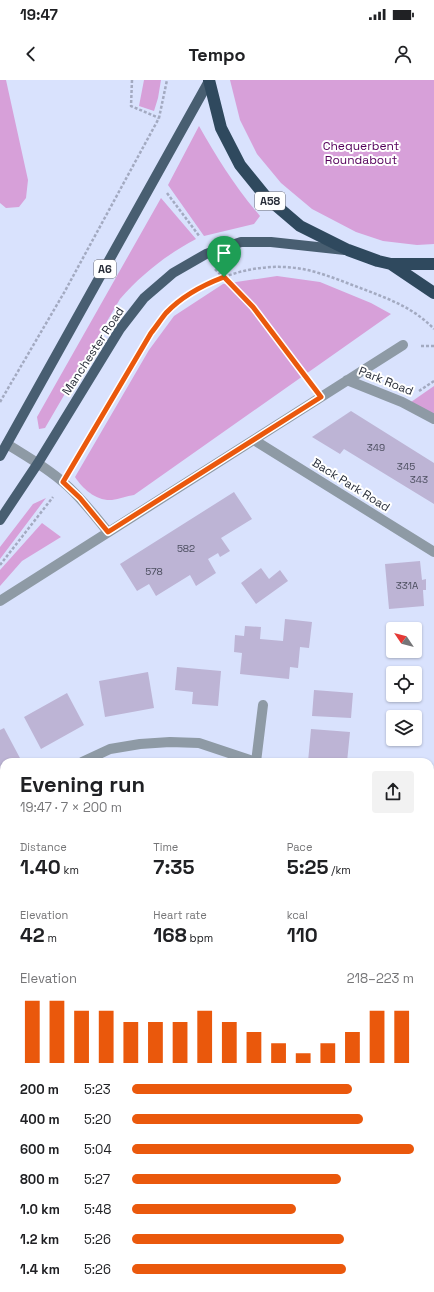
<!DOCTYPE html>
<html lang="en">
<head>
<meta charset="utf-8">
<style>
  :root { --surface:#fff; --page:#f2f2f2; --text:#202124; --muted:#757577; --accent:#ea580c }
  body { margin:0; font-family:"Space Grotesk",sans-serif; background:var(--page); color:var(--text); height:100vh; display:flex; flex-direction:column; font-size:15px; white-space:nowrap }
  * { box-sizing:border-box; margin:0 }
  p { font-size:13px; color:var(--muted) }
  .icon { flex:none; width:22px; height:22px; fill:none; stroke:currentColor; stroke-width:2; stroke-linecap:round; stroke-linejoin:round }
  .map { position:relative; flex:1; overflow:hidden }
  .sheet { position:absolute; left:0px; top:678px; width:434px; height:534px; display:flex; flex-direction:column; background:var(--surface); border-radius:12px 12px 0 0; box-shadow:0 1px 3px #0004 }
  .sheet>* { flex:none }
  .needle { width:26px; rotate:305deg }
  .tools { position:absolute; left:386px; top:542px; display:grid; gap:8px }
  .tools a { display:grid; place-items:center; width:36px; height:36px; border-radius:4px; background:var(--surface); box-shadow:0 1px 3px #0004; font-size:20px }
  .pin { position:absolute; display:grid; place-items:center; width:34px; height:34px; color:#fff; margin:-41px -17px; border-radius:50% 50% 50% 0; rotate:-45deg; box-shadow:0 0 4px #0007 }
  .pin .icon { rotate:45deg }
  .round { display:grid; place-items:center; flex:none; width:42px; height:42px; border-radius:4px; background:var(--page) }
  .overview { display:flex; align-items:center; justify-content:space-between; height:68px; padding:0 20px }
  h1 { font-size:22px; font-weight:600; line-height:30px }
  .figures { display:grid; grid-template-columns:repeat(3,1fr); gap:6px; height:68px; padding:4px 20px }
  .figures div { display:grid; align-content:center }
  .figures b { font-size:20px; font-weight:600 }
  .figures small { font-size:11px; font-weight:400 }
  .figures p { font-size:11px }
  .chart { height:112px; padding:8px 20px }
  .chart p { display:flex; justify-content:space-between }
  .chart svg { width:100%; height:72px; margin-top:4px; stroke:var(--accent); stroke-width:6 }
  ul { padding:0 20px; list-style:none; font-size:13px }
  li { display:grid; grid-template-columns:64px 48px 1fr; align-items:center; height:30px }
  li i { height:10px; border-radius:5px; background:var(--accent) }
  .status { display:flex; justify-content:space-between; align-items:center; height:28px; padding:0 20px; background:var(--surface); direction:ltr }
  .status svg { height:11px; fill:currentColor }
  header { display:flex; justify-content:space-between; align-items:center; height:52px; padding:0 20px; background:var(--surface); font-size:18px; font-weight:600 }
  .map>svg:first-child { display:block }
</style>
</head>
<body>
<div class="status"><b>19:47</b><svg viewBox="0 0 49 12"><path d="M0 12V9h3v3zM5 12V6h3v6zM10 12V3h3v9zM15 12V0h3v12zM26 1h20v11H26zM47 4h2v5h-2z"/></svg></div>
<header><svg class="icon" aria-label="back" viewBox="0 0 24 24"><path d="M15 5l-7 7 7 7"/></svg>Tempo<svg class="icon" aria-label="person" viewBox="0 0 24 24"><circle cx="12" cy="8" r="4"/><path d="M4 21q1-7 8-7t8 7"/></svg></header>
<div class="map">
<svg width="434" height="1212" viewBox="0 0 434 1212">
  <rect width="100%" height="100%" fill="#d9e2fd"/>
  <path fill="#d7a0d9" d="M0,0H6L28,100L26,118L19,127L6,128L0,123Z
    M144,0H161L158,18L154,31L139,26Z
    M230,0H434V164L417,165L383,161L356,152L312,129L281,103L257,74L240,40Z
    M199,46C217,78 236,108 260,136L254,144L204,156L168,105Z
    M161,118L196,159C166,175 142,194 120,219L45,348L39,349L37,337Z
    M277,196L320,202L371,223L391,234L134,415C127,416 119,419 112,420C96,421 83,409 75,397L149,270L174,236L223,204Z
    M434,306V337L411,322Z
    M46,418L0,479V467L33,424Z
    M42,443L61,457L22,481L0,506V490Z"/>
  <path fill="#bdb4d5" d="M351,331L434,383V424L344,369L340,374L312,357Z
    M234,412L252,439L221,458L230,471L220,477L218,473L208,479L216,493L196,506L190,495L156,516L149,504L137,511L120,484Z
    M420,481L422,500L426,499V510H423L424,526L389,529L385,484Z
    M261,488L269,499L280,490L288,501L256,524L241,503Z
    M285,539L312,542L309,568L300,567L298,588L290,587L289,599L240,594L242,573L234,572L235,555L244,556L245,546L261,547L260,559L283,561Z
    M177,587L221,591L218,626L192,624L193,612L175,610Z
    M148,592L154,628L105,637L99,601Z
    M314,610L353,613L351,638L312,636Z
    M67,613L84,645L41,669L24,637Z
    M4,648L21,680L17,682H4V689L0,692V650Z
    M311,649L350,652L347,682H308Z
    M430,816L434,817V837H430Z
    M430,844H434V885H430Z
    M0,887L4,888V972L0,965Z
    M431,894H434V935H430Z
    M430,943H434V992H430Z
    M430,1009H434V1057L430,1056Z
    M430,1073L434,1074V1104L431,1128Z
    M82,1208H125V1212H81Z
    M390,1208H422V1212H390Z"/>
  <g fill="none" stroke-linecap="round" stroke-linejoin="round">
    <path stroke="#a3aac1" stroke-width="2.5" stroke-dasharray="3 2" stroke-linecap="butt" d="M132,0L131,26L159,38
      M167,113L200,157
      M215,189L253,227L311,304
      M421,266H434
      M419,311L434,301
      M0,322L65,211L159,38L167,0
      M72,388L151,253C156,246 161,238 168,232C202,200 250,182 296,188C319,191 341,201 363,209C389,219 414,228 434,249
      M0,485L53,417
      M430,995L434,996"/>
    <path stroke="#8e9aa5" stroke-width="10" d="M254,360L434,472"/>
    <path stroke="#8e9aa5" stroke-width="10" d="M347,300L402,322L434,339
      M7,364C26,376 46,387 63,402C81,417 94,435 108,452
      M0,521L403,265
      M82,682L110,669L140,664L170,662L199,663L256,682
      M256,682L263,625
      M0,778L4,769
      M0,1058L4,1064
      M26,1212L27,1208"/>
    <path stroke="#485e71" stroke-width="10" d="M0,376L209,1
      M0,440L38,383L120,249L144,218L173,193L206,174L241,162H271L345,170"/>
    <path stroke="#2f495e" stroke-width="12" d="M209,0L221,48L240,85L266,117L300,146L348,170L378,181L391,184H434
      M391,184L434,213"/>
  </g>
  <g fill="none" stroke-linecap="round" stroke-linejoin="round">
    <g stroke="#fff" stroke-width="8">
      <path id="route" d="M224,197L253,227L321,317L108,452L80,418L63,402L151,253C156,247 161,239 166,233C182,216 203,205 224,197Z"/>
    </g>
    <use href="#route" stroke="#ea580c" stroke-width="5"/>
  </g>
  <g text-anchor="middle" stroke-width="4" stroke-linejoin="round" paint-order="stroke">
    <g font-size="10" fill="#4c4e5f">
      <text x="376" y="371">349</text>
      <text x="406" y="390">345</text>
      <text x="419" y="403">343</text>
      <text x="186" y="472">582</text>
      <text x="154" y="495">578</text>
      <text x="407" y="509">331A</text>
    </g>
    <g fill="#fff" stroke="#686b74" stroke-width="1">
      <rect x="255" y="112" width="30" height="18" rx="3"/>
      <rect x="94" y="180" width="22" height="18" rx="3"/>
    </g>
    <g font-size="11" font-weight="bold" fill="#272c38">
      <text x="270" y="125">A58</text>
      <text x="105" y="193">A6</text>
    </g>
    <g font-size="12" fill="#55015b" stroke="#fff">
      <text x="361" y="70">Chequerbent<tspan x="361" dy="14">Roundabout</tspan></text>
    </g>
    <g font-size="12" fill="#272c38" stroke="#fff">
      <text transform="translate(93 271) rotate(-57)" y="4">Manchester Road</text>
      <text transform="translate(386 301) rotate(22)" y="4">Park Road</text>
      <text transform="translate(351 405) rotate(32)" y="4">Back Park Road</text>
    </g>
  </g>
</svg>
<div class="tools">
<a><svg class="needle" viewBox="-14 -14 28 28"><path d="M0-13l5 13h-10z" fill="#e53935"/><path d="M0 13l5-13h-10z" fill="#757577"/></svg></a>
<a><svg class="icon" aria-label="locate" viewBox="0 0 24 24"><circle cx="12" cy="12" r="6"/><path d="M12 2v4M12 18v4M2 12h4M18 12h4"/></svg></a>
<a><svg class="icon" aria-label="layers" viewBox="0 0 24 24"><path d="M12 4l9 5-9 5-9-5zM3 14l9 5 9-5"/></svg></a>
</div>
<div class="pin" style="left:224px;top:197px;background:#1e9e55"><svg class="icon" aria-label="arrive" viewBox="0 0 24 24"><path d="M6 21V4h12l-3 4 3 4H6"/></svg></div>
<section class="sheet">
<div class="overview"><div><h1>Evening run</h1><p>19:47 · 7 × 200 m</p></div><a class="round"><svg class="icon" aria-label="share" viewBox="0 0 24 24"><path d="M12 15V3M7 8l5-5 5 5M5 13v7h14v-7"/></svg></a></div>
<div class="figures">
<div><p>Distance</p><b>1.40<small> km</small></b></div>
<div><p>Time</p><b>7:35</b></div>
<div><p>Pace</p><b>5:25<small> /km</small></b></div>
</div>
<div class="figures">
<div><p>Elevation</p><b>42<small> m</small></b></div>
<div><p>Heart rate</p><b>168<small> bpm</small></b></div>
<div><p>kcal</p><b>110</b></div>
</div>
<div class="chart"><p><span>Elevation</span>218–223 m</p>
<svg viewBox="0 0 160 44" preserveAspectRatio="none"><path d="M5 44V6M15 44V6M25 44V12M35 44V12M45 44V19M55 44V19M65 44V19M75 44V12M85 44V19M95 44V25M105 44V32M115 44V38M125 44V32M135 44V25M145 44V12M155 44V12"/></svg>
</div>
<ul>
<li><b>200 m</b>5:23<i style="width:78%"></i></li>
<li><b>400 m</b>5:20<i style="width:82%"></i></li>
<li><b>600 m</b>5:04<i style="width:100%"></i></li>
<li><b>800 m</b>5:27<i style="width:74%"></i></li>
<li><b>1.0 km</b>5:48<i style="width:58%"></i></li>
<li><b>1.2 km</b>5:26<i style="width:75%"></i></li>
<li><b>1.4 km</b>5:26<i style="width:76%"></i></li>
</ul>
</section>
</div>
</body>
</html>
